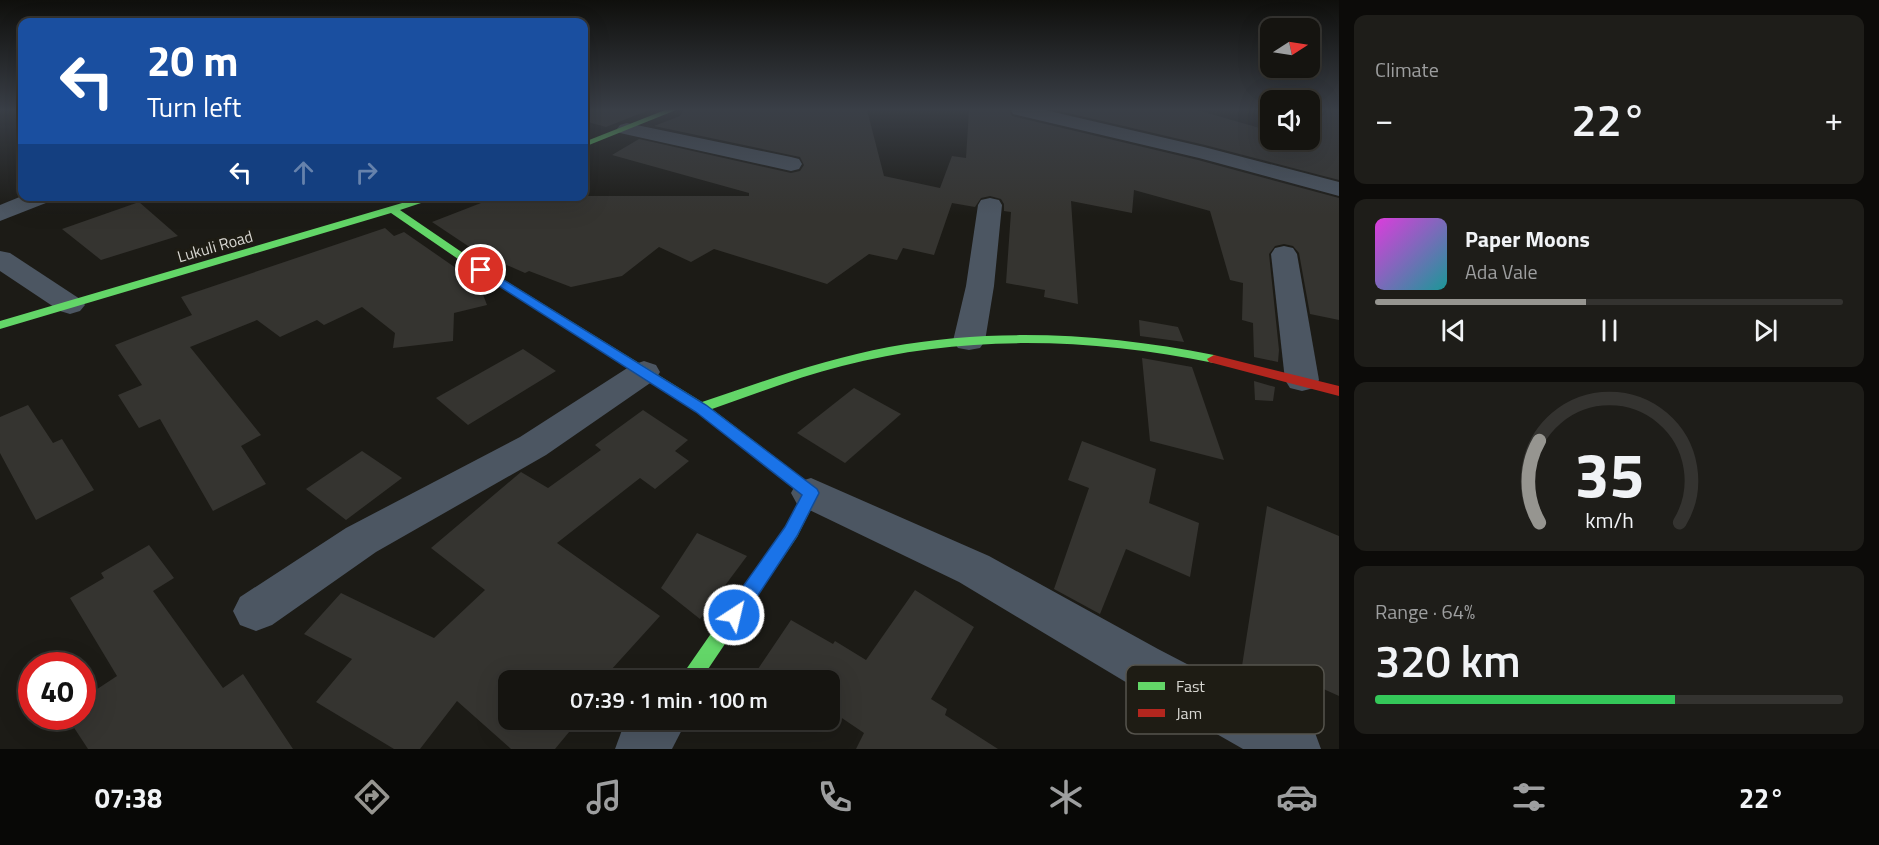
<!DOCTYPE html>
<html lang="en">
<head>
<meta charset="utf-8">
<style>
  :root { --surface:#151410; --page:#1e1d19; --text:#f1f3f6; --muted:#9d9e9f; --line:#343330; --accent:#969590 }
  body { margin:0; font-family:"Titillium Web",sans-serif; background:var(--page); color:var(--text); height:100vh; display:flex; flex-direction:column; font-size:22px; white-space:nowrap }
  * { box-sizing:border-box; margin:0 }
  p { font-size:20px; color:var(--muted) }
  .icon { flex:none; width:33px; height:33px; fill:none; stroke:currentColor; stroke-width:2; stroke-linecap:round; stroke-linejoin:round }
  .map { position:relative; flex:1; overflow:hidden }
  .details { display:flex; flex-direction:column; gap:15px; padding:15px; background:#0c0b09; width:540px }
  .details>* { flex:none }
  .guide { position:absolute; left:18px; top:18px; width:570px; height:183px; border-radius:12px; box-shadow:0 6px 24px #0002,0 0 0 2px var(--line); background:#1a4fa0; color:#fff; overflow:hidden }
  .needle { width:39px; rotate:78deg }
  .controls { position:absolute; left:1260px; top:18px; display:grid; gap:12px }
  .controls a { display:grid; place-items:center; width:60px; height:60px; border-radius:12px; background:var(--surface); box-shadow:0 6px 24px #0002,0 0 0 2px var(--line); font-size:30px }
  .speed { position:absolute; left:18px; top:652px; display:flex; gap:12px; font-size:30px; font-weight:700; text-align:center }
  .speed>* { display:grid; place-content:center; width:78px; height:78px; border-radius:50%; background:var(--surface); box-shadow:0 6px 24px #0002,0 0 0 2px var(--line); line-height:1 }
  .speed .limit { border:9px solid #d22; background:#fff; color:#111 }
  .pin { position:absolute; display:grid; place-items:center; width:51px; height:51px; color:#fff; margin:-26px; border:3px solid #fff; border-radius:50%; box-shadow:0 2px 6px #0007 }
  .me { position:absolute; width:66px; margin:-33px; rotate:35deg; stroke-linejoin:round; filter:drop-shadow(0 0 4px #0008) }
  .turn { display:flex; align-items:center; gap:21px; height:126px; padding:0 30px; font-size:27px }
  .turn .icon { width:78px; height:78px; stroke-width:2.5 }
  .turn b { display:block; font-size:42px; line-height:51px }
  .lanes { display:flex; align-items:center; height:57px; padding:0 30px; background:#0003; justify-content:center; gap:30px; direction:ltr }
  .lanes .off { opacity:.35 }
  .big { font-size:45px; font-weight:600; line-height:1.1 }
  .details .tile { flex:1; display:flex; flex-direction:column; justify-content:center; gap:9px; min-width:0; padding:0 21px; border-radius:12px; background:var(--page) }
  .details .dial { align-items:center; gap:0 }
  .dial svg { height:156px; overflow:visible; fill:none; stroke:var(--line); stroke-width:7; stroke-linecap:round; text-anchor:middle }
  .dial text { fill:var(--text); stroke:none }
  .song { display:flex; align-items:center; gap:18px }
  .cover { width:72px; height:72px; border-radius:9px; background:linear-gradient(135deg,hsl(300 70% 55%),hsl(180 70% 35%)) }
  .played { height:6px; border-radius:3px; background:linear-gradient(90deg,var(--accent) 45%,var(--line) 45%) }
  .keys { display:flex; justify-content:space-around; direction:ltr }
  .heat { display:flex; justify-content:space-between; align-items:center; font-size:33px; direction:ltr }
  .charge { height:9px; border-radius:4px; background:linear-gradient(90deg,#34c759 64%,var(--line) 0) }
  .trip { position:absolute; left:498px; top:670px; width:342px; height:60px; border-radius:12px; background:var(--surface); box-shadow:0 6px 24px #0002,0 0 0 2px var(--line); font-weight:600; line-height:60px; text-align:center }
  .menu { display:flex; height:96px; justify-content:space-around; align-items:center; background:#080806; color:var(--muted) }
  .menu .icon { width:42px; height:42px }
  .menu .active { color:var(--accent) }
  .menu b { font-size:27px; color:var(--text) }
  main { display:flex; flex:1; min-height:0 }
  .map>svg:first-child { display:block }
</style>
</head>
<body>
<main>
<div class="map">
<svg width="1339" height="749" viewBox="0 0 1339 749">
  <rect width="100%" height="100%" fill="#1c1b16"/>
  <!-- building -->
  <g fill="#353430">
    <polygon points="584,110 649,110 606,127 584,121"/>
    <polygon points="683,110 867,110 884,176 940,188 952,156 966,158 969,110 1009,110 1012,116 1198,160 1339,198 1339,320 1310,314 1299,253 1293,246 1284,244 1275,246 1269,254 1279,350 1278,362 1254,357 1253,323 1242,320 1243,283 1230,280 1210,211 1134,190 1132,213 1071,201 1078,304 1044,297 1045,290 1006,283 1011,212 1004,211 1004,204 1001,199 990,196 981,198 975,207 952,203 934,255 903,248 897,260 869,254 827,284 714,249 691,262 659,247 622,276 571,287 529,271 525,273 477,252 432,222 499,196 749,196 749,193 612,155 639,139 791,173 800,171 804,165 800,157 654,126 680,116"/>
    <polygon points="1055,110 1197,110 1270,131 1270,140 1310,140 1310,129 1328,110 1339,110 1339,180 1205,145"/>
    <polygon points="139,202 178,236 101,260 62,229"/>
    <polygon points="385,228 394,236 404,232 479,284 487,305 454,313 453,341 393,348 395,333 362,307 324,325 317,320 280,337 257,320 190,347 261,435 241,446 266,484 213,511 160,419 139,428 118,395 142,385 115,345 192,315 181,297"/>
    <polygon points="1139,320 1178,327 1184,342 1140,336"/>
    <polygon points="523,349 556,371 468,425 436,398"/>
    <polygon points="1142,358 1192,367 1224,460 1150,441"/>
    <polygon points="1254,381 1275,387 1273,401 1255,400"/>
    <polygon points="854,388 901,414 845,463 797,433"/>
    <polygon points="28,405 53,443 62,439 94,490 36,520 0,453 0,417"/>
    <polygon points="643,410 688,440 675,451 689,461 655,489 640,478 557,543 660,616 601,681 508,681 508,720 579,720 555,749 511,749 457,701 420,749 394,749 316,702 352,659 304,634 341,593 434,638 485,590 431,548 521,472 548,488 601,450 595,445"/>
    <polygon points="1082,441 1156,469 1149,503 1199,523 1190,577 1126,549 1100,614 1054,589 1089,488 1068,480"/>
    <polygon points="362,451 402,478 346,520 306,489"/>
    <polygon points="1267,506 1339,536 1339,696 1319,687 1318,703 1242,666"/>
    <polygon points="697,533 747,556 700,619 661,588"/>
    <polygon points="149,545 174,578 153,591 223,688 243,674 293,749 88,749 67,717 82,717 82,699 117,676 70,598 104,578 101,573"/>
    <polygon points="915,590 974,627 931,699 947,709 945,715 998,749 856,749 864,733 830,710 830,681 777,681 758,669 791,620 833,644 835,641 866,660"/>
  </g>
  <g fill="none" stroke-linecap="round" stroke-linejoin="round">
    <!-- street -->
    <g fill="#4c5662" fill-rule="evenodd">
      <polygon points="1011,110 1045,110 1204,147 1339,182 1339,196 1199,158 1013,114"/>
      <polygon points="627,123 791,157 799,159 802,164 799,169 791,171 620,133 617,129 620,125"/>
      <polygon points="22,196 54,196 51,201 0,221 0,205"/>
      <polygon points="990,198 999,200 1002,205 994,286 985,341 980,348 969,350 958,348 953,341 966,286 978,205 981,200"/>
      <polygon points="1284,246 1293,248 1297,254 1319,380 1314,388 1302,391 1290,388 1285,380 1271,254 1275,248"/>
      <polygon points="0,251 10,253 80,299 85,305 80,311 70,314 60,311 0,271"/>
      <polygon points="644,361 656,365 660,372 656,379 546,455 376,552 272,625 256,631 240,625 233,611 240,597 346,528 520,437 632,365"/>
      <polygon points="811,478 989,556 1158,649 1314,730 1321,749 1243,749 1124,681 959,582 797,504 791,493 797,482"/>
      <polygon points="630,720 687,720 672,749 615,749 622,730"/>
    </g>
    <!-- fast -->
    <g fill="#63d668" fill-rule="evenodd">
      <polygon points="665,110 676,110 584,147 584,142"/>
      <path d="M426,196H442L400,210L485,268L702,402C764,381 825,359 889,347C998,327 1107,334 1214,355L1221,359L1214,363C1090,338 965,334 842,366C798,377 755,394 712,409L817,489L819,493L797,537L700,681H678L785,527L802,495L696,411L477,272L391,213L0,329V321Z"/>
    </g>
    <!-- jam -->
    <polygon fill="#b3261e" fill-rule="evenodd" points="1214,355 1339,386 1339,396 1209,362 1207,359"/>
  </g>
  <!-- sky -->
  <linearGradient id="sky" x2="0" y2="1"><stop stop-color="#0f0f0c"/><stop offset="0.51" stop-color="#3a3f47"/><stop offset="1" stop-color="#3a3f47" stop-opacity="0"/></linearGradient>
  <rect width="1339" height="215" fill="url(#sky)"/>
  <!-- route -->
  <polygon fill="#1a73e8" stroke="#114b97" stroke-width="1.5" points="481,266 706,405 817,489 819,493 797,536 741,621 734,623 727,621 725,615 727,609 785,527 802,495 696,412 477,272 476,270"/>
  <g text-anchor="middle" stroke-width="6" stroke-linejoin="round" paint-order="stroke">
    <!-- street labels -->
    <g font-size="16" fill="#d7d6d1" stroke="#1e1c14">
      <text transform="translate(215 246) rotate(-16)" y="6">Lukuli Road</text>
    </g>
  </g>
  <!-- legend -->
  <rect x="1126" y="665" width="198" height="69" rx="9" fill="#1e1c14" stroke="#56544d" stroke-width="1.5"/>
  <rect x="1138" y="682" width="27" height="8" fill="#63d668"/>
  <rect x="1138" y="709" width="27" height="8" fill="#b3261e"/>
  <g font-size="16" fill="#d7d6d1">
    <text x="1176" y="692">Fast</text>
    <text x="1176" y="719">Jam</text>
  </g>
</svg>
<div class="controls">
<a><svg class="needle" viewBox="-14 -14 28 28"><path d="M0-13l5 13h-10z" fill="#e53935"/><path d="M0 13l5-13h-10z" fill="#9d9e9f"/></svg></a>
<a><svg class="icon" aria-label="sound" viewBox="0 0 24 24"><path d="M4 9h4l5-4v14l-5-4H4zM17 9q2 3 0 6"/></svg></a>
</div>
<div class="speed"><div class="limit">40</div></div>
<div class="pin" style="left:481px;top:270px;background:#d93025"><svg class="icon" aria-label="arrive" viewBox="0 0 24 24"><path d="M6 21V4h12l-3 4 3 4H6"/></svg></div>
<svg class="me" style="left:734px;top:615px" viewBox="-20 -20 40 40"><circle r="17" fill="#1a73e8" stroke="#fff" stroke-width="3"/><path d="M0-11L8 9 0 5-8 9z" fill="#fff"/></svg>
<div class="trip">07:39 · 1 min · 100 m</div>
<div class="guide">
<div class="turn"><svg class="icon" aria-label="left" viewBox="0 0 24 24"><path d="M17 20v-9H6M10 6l-5 5 5 5"/></svg><div><b>20 m</b>Turn left</div></div>
<div class="lanes"><svg class="icon" aria-label="left" viewBox="0 0 24 24"><path d="M17 20v-9H6M10 6l-5 5 5 5"/></svg><svg class="icon off" aria-label="ahead" viewBox="0 0 24 24"><path d="M12 20V5M6 11l6-6 6 6"/></svg><svg class="icon off" aria-label="right" viewBox="0 0 24 24"><path d="M7 20v-9h11M14 6l5 5-5 5"/></svg></div>
</div>
</div>
<section class="details">
<div class="tile"><p>Climate</p>
<div class="heat"><a>−</a><b class="big">22°</b><a>+</a></div>
</div>
<div class="tile">
<div class="song"><i class="cover"></i><div><b>Paper Moons</b><p>Ada Vale</p></div></div>
<div class="played"></div>
<div class="keys"><svg class="icon" aria-label="previous" viewBox="0 0 24 24"><path d="M18 5L8 12l10 7zM5 5v14"/></svg><svg class="icon" aria-label="pause" viewBox="0 0 24 24"><path d="M8 5v14M16 5v14"/></svg><svg class="icon" aria-label="next" viewBox="0 0 24 24"><path d="M6 5l10 7-10 7zM19 5v14"/></svg></div>
</div>
<div class="tile dial"><svg viewBox="0 0 100 80">
<path d="M14 69A42 42 0 1 1 86 69"/>
<path d="M14 69A42 42 0 0 1 14 27" stroke="#969590"/>
<text x="50" y="56" font-size="32" font-weight="700">35</text>
<text x="50" y="72" font-size="11">km/h</text>
</svg></div>
<div class="tile"><p>Range · 64%</p><b class="big">320 km</b><div class="charge"></div></div>
</section>
</main>
<nav class="menu">
<b>07:38</b>
<svg class="icon active" aria-label="directions" viewBox="0 0 24 24"><path d="M12 3l9 9-9 9-9-9zM9 14v-3h6M13 9l2 2-2 2"/></svg>
<svg class="icon" aria-label="music" viewBox="0 0 24 24"><path d="M9 18V5l10-2v13"/><circle cx="6" cy="18" r="3"/><circle cx="16" cy="16" r="3"/></svg>
<svg class="icon" aria-label="phone" viewBox="0 0 24 24"><path d="M5 4h4l2 5-3 2q2 4 5 5l2-3 5 2v4C11 20 4 13 5 4z"/></svg>
<svg class="icon" aria-label="climate" viewBox="0 0 24 24"><path d="M12 3v18M4 7l16 10M4 17L20 7"/></svg>
<svg class="icon" aria-label="car" viewBox="0 0 24 24"><path d="M5 17H2v-5l4-1 3-4h7l3 4 3 1v5h-3M9 17h6M6 11h13"/><circle cx="7" cy="17" r="2"/><circle cx="17" cy="17" r="2"/></svg>
<svg class="icon" aria-label="filters" viewBox="0 0 24 24"><path d="M4 7h16M4 17h16"/><circle cx="9" cy="7" r="2"/><circle cx="15" cy="17" r="2"/></svg>
<b>22°</b>
</nav>
</body>
</html>
